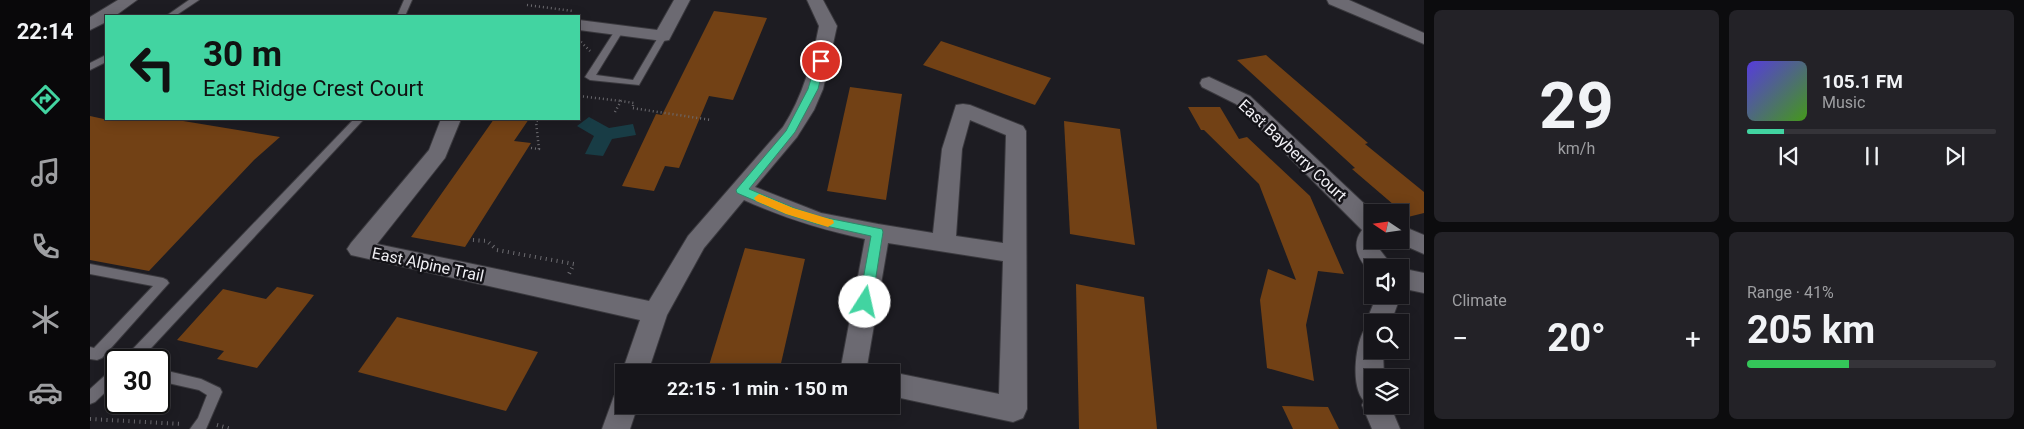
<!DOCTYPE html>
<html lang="en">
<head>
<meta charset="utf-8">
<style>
  :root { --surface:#16151a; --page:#232227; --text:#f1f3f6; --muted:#9e9fa2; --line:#353439; --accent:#42d4a1 }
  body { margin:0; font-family:Roboto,sans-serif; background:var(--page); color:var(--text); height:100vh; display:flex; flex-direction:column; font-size:19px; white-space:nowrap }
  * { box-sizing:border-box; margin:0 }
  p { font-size:16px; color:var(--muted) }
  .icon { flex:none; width:28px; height:28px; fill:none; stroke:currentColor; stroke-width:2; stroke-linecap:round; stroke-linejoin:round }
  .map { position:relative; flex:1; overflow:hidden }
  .panel { display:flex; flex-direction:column; gap:10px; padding:10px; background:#0c0c0e; width:600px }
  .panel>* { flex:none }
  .guide { position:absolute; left:15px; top:15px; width:475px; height:105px; border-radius:0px; box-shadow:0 2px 12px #0003,0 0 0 1px var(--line); background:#42d4a1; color:#111; overflow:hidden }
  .needle { width:32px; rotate:283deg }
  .buttons { position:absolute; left:1274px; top:204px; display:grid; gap:10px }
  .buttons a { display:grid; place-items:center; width:45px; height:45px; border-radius:0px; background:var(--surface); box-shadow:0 2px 12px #0003,0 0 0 1px var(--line); font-size:25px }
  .speed { position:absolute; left:15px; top:349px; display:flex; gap:10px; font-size:25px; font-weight:700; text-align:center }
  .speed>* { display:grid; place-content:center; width:65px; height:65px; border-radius:50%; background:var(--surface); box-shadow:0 2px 12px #0003,0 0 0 1px var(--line); line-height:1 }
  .speed .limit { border:2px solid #111; border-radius:8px; background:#fff; color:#111 }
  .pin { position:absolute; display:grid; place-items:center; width:42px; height:42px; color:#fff; margin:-21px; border:2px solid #fff; border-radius:50%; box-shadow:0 1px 5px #0007 }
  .me { position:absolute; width:55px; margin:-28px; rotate:10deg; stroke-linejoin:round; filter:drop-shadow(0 0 4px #0008) }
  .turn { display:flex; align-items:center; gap:18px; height:105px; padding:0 15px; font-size:22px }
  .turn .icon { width:65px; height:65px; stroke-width:2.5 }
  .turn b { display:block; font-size:35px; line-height:42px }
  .big { font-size:38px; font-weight:700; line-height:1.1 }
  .panel .tile { flex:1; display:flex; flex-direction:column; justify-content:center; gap:8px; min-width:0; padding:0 18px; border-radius:8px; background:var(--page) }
  .panel .dial { align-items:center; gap:0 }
  .dial b { font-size:65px; line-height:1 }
  .song { display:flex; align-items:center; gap:15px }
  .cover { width:60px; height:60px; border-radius:8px; background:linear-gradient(135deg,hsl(250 70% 55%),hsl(100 70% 35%)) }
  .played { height:5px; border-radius:2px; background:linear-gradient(90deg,var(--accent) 15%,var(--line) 15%) }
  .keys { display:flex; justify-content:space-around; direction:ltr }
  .heat { display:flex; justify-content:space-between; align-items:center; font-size:28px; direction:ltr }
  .charge { height:8px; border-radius:4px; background:linear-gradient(90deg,#34c759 41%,var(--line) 0) }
  .panel .tiles { flex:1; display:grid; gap:10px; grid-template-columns:repeat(2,1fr) }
  .trip { position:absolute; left:525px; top:364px; width:285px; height:50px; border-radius:0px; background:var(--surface); box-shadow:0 2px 12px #0003,0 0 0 1px var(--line); font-weight:700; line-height:50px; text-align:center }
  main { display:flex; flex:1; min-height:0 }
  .menu { display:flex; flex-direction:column; width:90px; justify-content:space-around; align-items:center; background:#09080a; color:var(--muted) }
  .menu .icon { width:35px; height:35px }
  .menu .selected { color:var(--accent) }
  .menu b { font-size:22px; color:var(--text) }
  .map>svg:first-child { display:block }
</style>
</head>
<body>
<main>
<nav class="menu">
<b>22:14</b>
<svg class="icon selected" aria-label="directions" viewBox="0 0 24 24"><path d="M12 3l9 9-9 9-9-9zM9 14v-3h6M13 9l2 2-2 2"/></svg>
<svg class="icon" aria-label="music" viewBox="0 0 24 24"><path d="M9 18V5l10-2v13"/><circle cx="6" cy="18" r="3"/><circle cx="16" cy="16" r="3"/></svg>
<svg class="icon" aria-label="phone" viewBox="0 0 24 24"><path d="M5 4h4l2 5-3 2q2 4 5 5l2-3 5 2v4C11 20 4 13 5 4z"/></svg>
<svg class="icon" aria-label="climate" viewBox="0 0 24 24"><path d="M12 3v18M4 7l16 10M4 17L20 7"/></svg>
<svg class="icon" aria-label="car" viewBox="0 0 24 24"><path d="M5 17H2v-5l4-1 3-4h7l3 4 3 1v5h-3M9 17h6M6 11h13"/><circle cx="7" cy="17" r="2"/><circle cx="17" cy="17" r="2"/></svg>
</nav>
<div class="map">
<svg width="1334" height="429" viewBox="0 0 1334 429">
  <rect width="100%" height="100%" fill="#1d1c22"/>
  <!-- water -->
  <polygon fill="#183c45" points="499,117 519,128 543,124 546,135 522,139 513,156 495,154 504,136 487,126"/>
  <!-- building -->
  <g fill="#724115">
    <polygon points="624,11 677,18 643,100 619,96 589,168 575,166 564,191 532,186 566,114 572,115"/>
    <polygon points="851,41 961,78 945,105 833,65"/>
    <polygon points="1176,55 1278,143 1275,144 1334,192 1334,213 1318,217 1262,169 1265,168 1147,60"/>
    <polygon points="760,87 812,94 796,200 737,191"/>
    <polygon points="1098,107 1130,107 1149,139 1157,137 1220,196 1254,274 1228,271 1216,325 1224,381 1177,368 1170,300 1178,269 1206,280 1169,184 1114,130 1111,130"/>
    <polygon points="0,116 23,121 26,119 81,119 190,137 164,160 59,271 0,260"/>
    <polygon points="404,119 439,119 424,141 441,143 375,247 321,237"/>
    <polygon points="974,121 1030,129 1045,245 980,234"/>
    <polygon points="655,248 715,259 689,372 617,372"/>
    <polygon points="986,284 1054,297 1067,429 989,429"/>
    <polygon points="187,287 224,295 167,368 127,359 134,351 87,340 133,289 176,299"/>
    <polygon points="307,317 448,352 416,411 268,372"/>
    <polygon points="1192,406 1238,407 1249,429 1203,429"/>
  </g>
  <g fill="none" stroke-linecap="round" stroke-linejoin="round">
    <defs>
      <g id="lane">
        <polygon points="99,0 109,0 85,16 76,16"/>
        <polygon points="314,0 322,0 315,16 307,16"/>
        <polygon points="529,28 533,31 506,75 543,80 570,34 576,34 577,36 549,85 500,80 495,77 526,29"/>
        <polygon points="16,55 16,62 0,70 0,63"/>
        <polygon points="264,119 274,119 50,360 34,360 36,356"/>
        <polygon points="0,264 73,278 77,280 79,283 12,358 7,360 0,359 0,347 4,348 63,286 0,274"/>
        <polygon points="26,368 26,382 5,402 0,404 0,389 21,370"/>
        <polygon points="69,369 111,379 130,388 132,392 116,429 100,429 108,418 117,395 109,390 69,381"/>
      </g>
      <g id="street">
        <polygon points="28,0 47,0 25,16 16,16 16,22 0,30 0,17"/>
        <polygon points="584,0 600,0 579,40 573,41 489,30 489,20 567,30"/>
        <path d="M717,0H733L747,26L733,89L724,110L707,137L665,187L731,213L788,224L843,233L852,149L866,105L873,104L880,105L933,126L936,131L937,409L933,418L923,422L801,396V372H799H801L909,394L913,261L798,243L776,372H750L775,239C733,230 694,218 654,200L614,248L577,315L558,372H534V377L532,372L550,320L261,255L257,249L261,243L339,150L351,119H371L355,158L287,244L559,301L598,236L693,127C713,96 722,62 729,26ZM880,120L916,135L913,243L866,236L872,149Z"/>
        <polygon points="1237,0 1259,0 1334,33 1334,44 1239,4"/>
        <path d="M1119,77L1160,96L1283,212L1282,240H1290V250L1304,268H1282V274C1269,261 1260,246 1272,230L1146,104L1112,87L1110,83L1112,79Z"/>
        <polygon points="1310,225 1334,235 1334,254 1302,240 1310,240"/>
        <polygon points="1310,268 1334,273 1334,293 1310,288"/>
        <path d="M1310,292L1311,295L1301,322H1282V350H1293L1294,378H1282V405H1300L1310,429H1282L1272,405L1274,401C1261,387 1265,348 1273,332L1280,330L1276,322L1287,295H1310Z"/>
        <polygon points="534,392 534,405 548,405 540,429 512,429 524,396"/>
      </g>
    </defs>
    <!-- lane casing -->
    <use href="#lane" stroke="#3a393e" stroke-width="2"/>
    <!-- street casing -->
    <use href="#street" stroke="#3a393e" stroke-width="2"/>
    <!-- path-far1 -->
    <g stroke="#6c6b70" stroke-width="2.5" stroke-dasharray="1 3" stroke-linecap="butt">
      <polyline points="437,5 483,11"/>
      <polyline points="491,42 500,51"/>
      <polyline points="489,96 531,101"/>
      <polyline points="525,112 531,101 544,103 542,108 621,120"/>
      <polyline points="441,148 449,149 446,122 449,119"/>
    </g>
    <!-- path -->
    <g stroke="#6c6b70" stroke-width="4" stroke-dasharray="1 4.5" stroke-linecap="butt">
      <polyline points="383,240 397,241 407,250 484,264 479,274"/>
      <polyline points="0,419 92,424"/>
      <polyline points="127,425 141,429"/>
    </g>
    <!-- lane -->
    <use href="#lane" fill="#6c6a72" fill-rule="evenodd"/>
    <!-- street -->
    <use href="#street" fill="#6c6a72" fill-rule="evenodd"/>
  </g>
  <!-- route -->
  <polygon fill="#42d4a1" stroke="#2b8a69" points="727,59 731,59 735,61 728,89 705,132 659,189 704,208 732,217 792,229 793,232 782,302 780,306 775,308 771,306 769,302 781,236 727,224 696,214 647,193 646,190 696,131 718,89"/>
  <!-- slow -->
  <polygon fill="#f59e0b" points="669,194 703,208 743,220 744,223 738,227 696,214 666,201 664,198"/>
  <g text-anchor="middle" stroke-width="5" stroke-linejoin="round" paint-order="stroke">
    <!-- street labels -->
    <g font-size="16" fill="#f1f0f5" stroke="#141318">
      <text transform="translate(1203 150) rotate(43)" y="6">East Bayberry Court</text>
      <text transform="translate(338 264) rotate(12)" y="6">East Alpine Trail</text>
    </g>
  </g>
</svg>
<div class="buttons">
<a><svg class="needle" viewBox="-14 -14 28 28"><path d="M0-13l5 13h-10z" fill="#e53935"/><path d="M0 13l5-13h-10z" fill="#9e9fa2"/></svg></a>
<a><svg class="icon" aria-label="sound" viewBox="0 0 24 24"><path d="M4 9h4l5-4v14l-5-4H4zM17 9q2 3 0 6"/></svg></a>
<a><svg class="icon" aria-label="search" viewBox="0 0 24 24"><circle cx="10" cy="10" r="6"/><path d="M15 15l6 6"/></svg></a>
<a><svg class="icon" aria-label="layers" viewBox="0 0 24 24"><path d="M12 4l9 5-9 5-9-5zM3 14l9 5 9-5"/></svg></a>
</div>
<div class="speed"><div class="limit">30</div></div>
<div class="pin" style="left:731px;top:61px;background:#d93025"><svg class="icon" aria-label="arrive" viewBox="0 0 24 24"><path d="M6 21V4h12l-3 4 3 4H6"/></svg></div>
<svg class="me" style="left:775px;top:302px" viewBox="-20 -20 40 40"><circle r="19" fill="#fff"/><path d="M0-13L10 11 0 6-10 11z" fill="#42d4a1"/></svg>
<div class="trip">22:15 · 1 min · 150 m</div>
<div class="guide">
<div class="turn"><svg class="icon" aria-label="left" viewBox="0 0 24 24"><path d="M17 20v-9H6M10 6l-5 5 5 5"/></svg><div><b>30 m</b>East Ridge Crest Court</div></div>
</div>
</div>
<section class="panel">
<div class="tiles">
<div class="tile dial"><b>29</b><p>km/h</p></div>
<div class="tile">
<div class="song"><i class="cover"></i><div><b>105.1 FM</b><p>Music</p></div></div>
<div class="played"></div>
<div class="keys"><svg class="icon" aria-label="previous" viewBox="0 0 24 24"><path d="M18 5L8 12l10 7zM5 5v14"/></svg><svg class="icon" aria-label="pause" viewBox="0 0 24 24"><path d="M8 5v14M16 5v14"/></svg><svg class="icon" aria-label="next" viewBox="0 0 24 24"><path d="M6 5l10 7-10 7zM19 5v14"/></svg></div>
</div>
<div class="tile"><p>Climate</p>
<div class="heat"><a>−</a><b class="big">20°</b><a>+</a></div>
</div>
<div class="tile"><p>Range · 41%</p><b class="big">205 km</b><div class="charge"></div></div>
</div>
</section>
</main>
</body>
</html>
